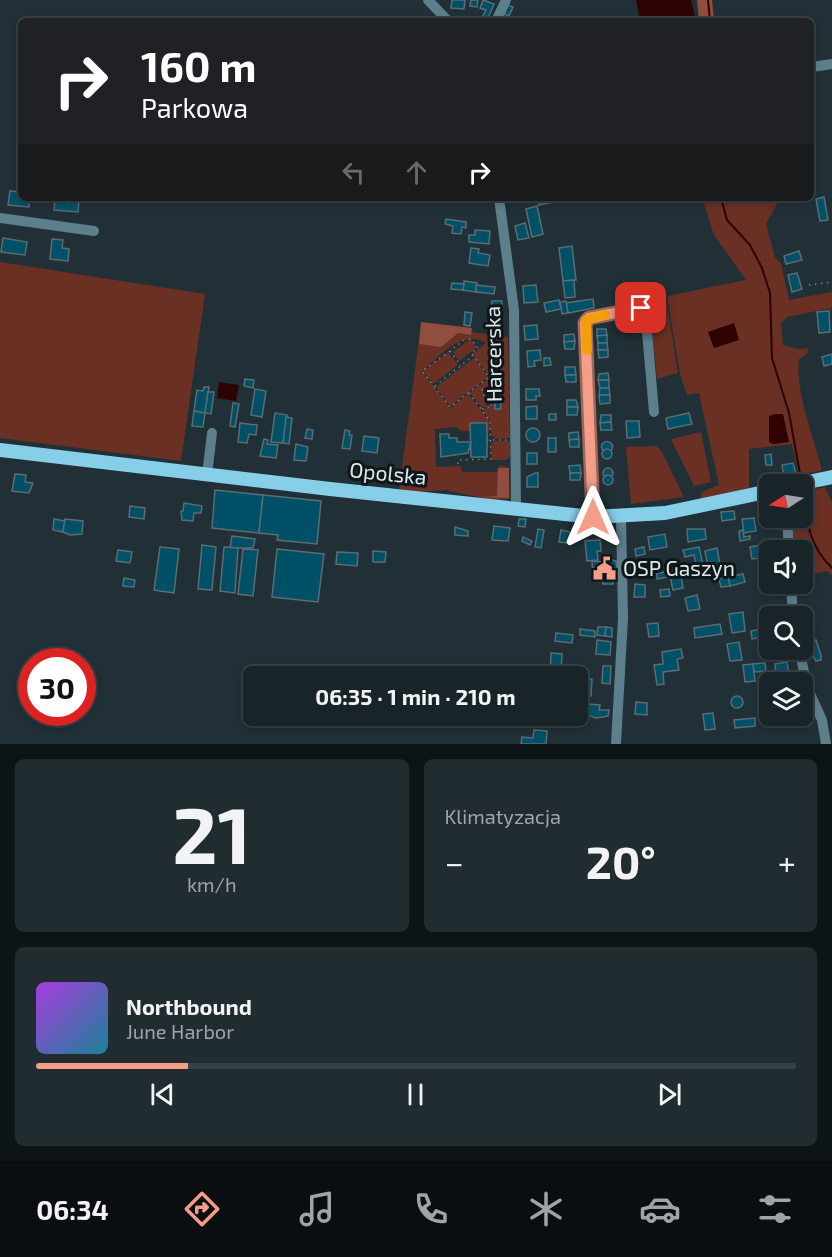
<!DOCTYPE html>
<html lang="pl">
<head>
<meta charset="utf-8">
<style>
  :root { --surface:#182428; --page:#212c30; --text:#f1f3f6; --muted:#9fa4a8; --line:#364145; --accent:#f49e89 }
  body { margin:0; font-family:"Exo 2",sans-serif; background:var(--page); color:var(--text); height:100vh; display:flex; flex-direction:column; font-size:22px; white-space:nowrap }
  * { box-sizing:border-box; margin:0 }
  p { font-size:20px; color:var(--muted) }
  .icon { flex:none; width:33px; height:33px; fill:none; stroke:currentColor; stroke-width:2; stroke-linecap:round; stroke-linejoin:round }
  .map { position:relative; height:744px; overflow:hidden }
  .side { display:flex; flex-direction:column; gap:15px; padding:15px; background:#0d1416; flex:1 }
  .side>* { flex:none }
  .hud { position:absolute; left:18px; top:18px; width:796px; height:183px; border-radius:9px; box-shadow:0 3px 9px #0003,0 0 0 2px var(--line); background:#202124; color:#fff; overflow:hidden }
  .needle { width:39px; rotate:258deg }
  .buttons { position:absolute; left:759px; top:474px; display:grid; gap:12px }
  .buttons a { display:grid; place-items:center; width:54px; height:54px; border-radius:9px; background:var(--surface); box-shadow:0 3px 9px #0003,0 0 0 2px var(--line); font-size:30px }
  .speed { position:absolute; left:18px; top:648px; display:flex; gap:12px; font-size:30px; font-weight:700; text-align:center }
  .speed>* { display:grid; place-content:center; width:78px; height:78px; border-radius:50%; background:var(--surface); box-shadow:0 3px 9px #0003,0 0 0 2px var(--line); line-height:1 }
  .speed .limit { border:9px solid #d22; background:#fff; color:#111 }
  .pin { position:absolute; display:grid; place-items:center; width:51px; height:51px; color:#fff; margin:-26px; border-radius:12px; box-shadow:0 3px 9px #0006 }
  .me { position:absolute; width:66px; margin:-33px; rotate:0deg; stroke-linejoin:round; filter:drop-shadow(0 0 4px #0008) }
  .turn { display:flex; align-items:center; gap:21px; height:126px; padding:0 24px; font-size:27px }
  .turn .icon { width:78px; height:78px; stroke-width:2.5 }
  .turn b { display:block; font-size:42px; line-height:51px }
  .lanes { display:flex; align-items:center; height:57px; padding:0 24px; background:#0003; justify-content:center; gap:30px; direction:ltr }
  .lanes .off { opacity:.35 }
  .big { font-size:45px; font-weight:700; line-height:1.1 }
  .side .card { flex:1; display:flex; flex-direction:column; justify-content:center; gap:9px; min-width:0; padding:0 21px; border-radius:9px; background:var(--page) }
  .side .dial { align-items:center; gap:0 }
  .dial b { font-size:78px; line-height:1 }
  .song { display:flex; align-items:center; gap:18px }
  .cover { width:72px; height:72px; border-radius:9px; background:linear-gradient(135deg,hsl(280 70% 55%),hsl(190 70% 35%)) }
  .played { height:6px; border-radius:3px; background:linear-gradient(90deg,var(--accent) 20%,var(--line) 20%) }
  .keys { display:flex; justify-content:space-around; direction:ltr }
  .heat { display:flex; justify-content:space-between; align-items:center; font-size:33px; direction:ltr }
  .side .tiles { flex:1; display:grid; gap:15px; grid-template-columns:1fr 1fr }
  .card:last-child { grid-column:span 2 }
  .trip { position:absolute; left:243px; top:666px; width:345px; height:60px; border-radius:9px; background:var(--surface); box-shadow:0 3px 9px #0003,0 0 0 2px var(--line); font-weight:700; line-height:60px; text-align:center }
  .tabs { display:flex; height:96px; justify-content:space-around; align-items:center; background:#0a0e10; color:var(--muted) }
  .tabs .icon { width:42px; height:42px }
  .tabs .active { color:var(--accent) }
  .tabs b { font-size:27px; color:var(--text) }
  .map>svg:first-child { display:block }
</style>
</head>
<body>
<div class="map">
<svg width="832" height="744" viewBox="0 0 832 744">
  <rect width="100%" height="100%" fill="#203036"/>
  <!-- green -->
  <g fill="#693023">
    <path d="M702,198L779,200L766,224L775,258L781,263L789,300L832,292V308L787,317L781,324L783,345L798,349L808,348L807,354L799,359C795,392 814,438 822,470L799,476L792,444L749,449V488L700,499L702,492L719,485L699,393L687,395L680,374L667,296L746,280L714,235Z"/>
    <polygon points="0,262 205,294 181,461 0,438"/>
    <polygon points="666,298 678,373 657,379 649,302"/>
    <path d="M421,325L508,337L510,438L496,439L491,435L490,420L482,409L495,405V409H501L500,401H495L492,405L494,383L493,388L485,393L482,388L487,406L482,408L470,393L490,377L472,354L486,343C463,328 439,357 422,371L450,408L468,394L489,420V436L487,422L470,423V431H461L456,427L435,429L436,467L461,466L462,472H497L499,465L508,467L510,499L491,500L446,490L418,492L399,489Z"/>
    <polygon points="470,339 477,347 459,361 453,352"/>
    <polygon points="448,352 458,365 433,384 423,371"/>
    <polygon points="474,358 488,377 450,406 436,387"/>
    <polygon points="701,432 711,482 694,486 671,439"/>
    <polygon points="495,441 510,441 510,456 507,460 492,460 491,444"/>
    <polygon points="656,446 661,450 684,497 631,504 626,447"/>
    <polygon points="825,487 832,502 832,576 827,571 803,576 802,550 793,550 791,518 802,518 803,492"/>
  </g>
  <!-- forest -->
  <g fill="#914e3e">
    <polygon points="697,0 712,0 714,21 699,21"/>
    <polygon points="421,322 472,328 471,335 458,333 441,347 419,344"/>
    <polygon points="498,468 509,468 509,498 481,497 497,496"/>
  </g>
  <!-- water -->
  <g fill="#2e0200">
    <polygon points="636,0 691,0 696,21 640,21"/>
    <polygon points="734,323 739,340 714,348 708,332"/>
    <polygon points="219,382 239,385 236,401 217,398"/>
    <polygon points="776,414 783,414 789,442 773,444 769,442 769,416"/>
  </g>
  <g fill="none" stroke-linecap="round" stroke-linejoin="round">
    <!-- stream -->
    <g stroke="#2e0200" stroke-width="2">
      <polyline points="708,0 710,21"/>
      <polyline points="721,198 727,220 750,245 762,268 770,293 772,358 789,413 801,479"/>
      <path d="M802,489C807,520 808,545 832,568"/>
    </g>
  </g>
  <!-- building -->
  <g fill="#005167" stroke="#5b6c73" stroke-width="1.5">
    <polygon points="452,0 465,0 464,9 451,8"/>
    <polygon points="471,0 478,0 477,7 470,6"/>
    <polygon points="483,0 494,4 487,21 481,20 486,10 480,8"/>
    <polygon points="507,5 513,7 509,16 504,14"/>
    <polygon points="10,191 21,192 21,198 30,198 29,207 8,205"/>
    <polygon points="824,197 828,220 820,221 816,199"/>
    <polygon points="55,198 79,200 78,212 54,210"/>
    <polygon points="538,198 558,198 558,201 539,205"/>
    <polygon points="537,206 543,234 532,237 526,209"/>
    <polygon points="446,219 466,222 466,228 462,227 461,234 452,233 453,226 445,224"/>
    <polygon points="525,223 529,238 518,240 515,226"/>
    <polygon points="475,230 490,231 489,244 469,242 469,235 475,235"/>
    <polygon points="3,238 27,242 25,255 1,252"/>
    <polygon points="52,239 63,240 62,248 69,249 68,261 50,259"/>
    <polygon points="572,246 576,280 563,281 559,248"/>
    <polygon points="471,248 479,249 478,253 490,255 488,266 469,263"/>
    <polygon points="799,251 802,260 786,264 784,256"/>
    <polygon points="797,273 802,289 792,292 788,275"/>
    <polygon points="574,280 575,297 565,298 563,281"/>
    <polygon points="464,281 477,283 476,292 463,290"/>
    <polygon points="452,283 464,284 463,290 451,289"/>
    <polygon points="476,285 495,287 494,294 476,292"/>
    <polygon points="536,285 538,302 524,303 523,286"/>
    <polygon points="593,299 594,308 568,313 566,303"/>
    <polygon points="559,300 561,309 546,312 544,303"/>
    <polygon points="492,301 502,301 502,315 491,315"/>
    <polygon points="566,301 568,313 562,314 560,302"/>
    <polygon points="829,311 830,332 819,333 817,312"/>
    <polygon points="465,312 472,313 470,326 464,325"/>
    <polygon points="537,325 538,339 525,340 524,326"/>
    <polygon points="597,329 606,329 607,335 597,336"/>
    <polygon points="574,334 575,341 564,342 564,335"/>
    <polygon points="607,335 607,343 598,343 597,336"/>
    <polygon points="575,341 574,349 565,349 564,342"/>
    <polygon points="598,343 607,343 608,350 598,350"/>
    <polygon points="540,350 541,360 534,361 535,366 528,367 527,351"/>
    <polygon points="598,350 608,350 608,357 599,358"/>
    <polygon points="832,354 832,364 824,366 822,357"/>
    <polygon points="544,358 550,358 551,365 544,366"/>
    <polygon points="565,367 575,367 576,375 565,375"/>
    <polygon points="608,373 609,380 598,380 599,374"/>
    <polygon points="565,375 576,375 576,382 566,382"/>
    <polygon points="245,379 254,380 253,388 244,386"/>
    <polygon points="598,380 609,380 609,388 600,388"/>
    <polygon points="204,387 209,387 205,413 194,411 197,390 203,391"/>
    <polygon points="600,388 609,388 610,395 599,395"/>
    <polygon points="255,389 266,391 262,417 251,415"/>
    <polygon points="526,389 539,389 540,396 536,396 536,400 526,400"/>
    <polygon points="208,392 214,392 211,414 205,413"/>
    <polygon points="599,395 610,395 610,403 600,404"/>
    <polygon points="567,400 576,400 578,407 567,407"/>
    <polygon points="495,401 500,401 501,409 495,409"/>
    <polygon points="233,403 239,404 235,427 230,426"/>
    <polygon points="537,406 537,419 526,419 526,407"/>
    <polygon points="567,407 578,407 577,415 567,415"/>
    <polygon points="194,411 205,413 203,427 192,426"/>
    <polygon points="275,413 287,415 283,443 271,442"/>
    <polygon points="689,413 692,424 668,429 666,418"/>
    <rect x="549" y="414" width="7" height="6"/>
    <polygon points="601,415 611,415 611,422 600,423"/>
    <polygon points="286,417 292,418 289,444 283,443"/>
    <polygon points="626,421 639,421 640,437 627,438"/>
    <polygon points="611,422 612,430 601,430 600,423"/>
    <polygon points="240,423 257,425 256,435 249,434 247,443 238,442"/>
    <polygon points="470,423 487,423 487,457 471,457"/>
    <circle cx="533" cy="435" r="7"/>
    <polygon points="307,429 313,430 312,439 305,438"/>
    <polygon points="345,430 350,431 349,435 352,435 350,449 342,448"/>
    <polygon points="578,432 579,439 569,440 569,433"/>
    <polygon points="440,434 449,434 449,438 457,438 457,442 471,442 468,453 441,457"/>
    <polygon points="364,436 379,438 377,453 362,451"/>
    <rect x="548" y="438" width="8" height="14"/>
    <polygon points="264,439 268,440 267,444 278,445 276,458 260,456"/>
    <polygon points="579,439 579,447 570,447 569,440"/>
    <circle cx="607" cy="447" r="5.5"/>
    <polygon points="296,444 308,447 306,461 294,460"/>
    <circle cx="607" cy="454" r="5"/>
    <rect x="527" y="453" width="10" height="11"/>
    <polygon points="771,454 772,465 766,465 765,455"/>
    <polygon points="793,463 796,474 784,477 782,465"/>
    <polygon points="580,465 581,473 570,473 569,466"/>
    <circle cx="608" cy="473" r="5"/>
    <polygon points="535,473 538,473 538,487 527,487 527,477"/>
    <polygon points="570,473 581,473 580,480 570,480"/>
    <polygon points="15,474 26,475 25,482 33,483 29,493 12,491"/>
    <circle cx="608" cy="480" r="5"/>
    <polygon points="215,490 263,495 259,533 212,528"/>
    <polygon points="263,495 321,501 317,544 277,540 278,535 259,533"/>
    <polygon points="184,503 202,506 201,513 194,513 193,521 182,520 181,511 183,511"/>
    <polygon points="130,506 145,508 144,519 129,517"/>
    <polygon points="734,511 735,519 722,521 721,512"/>
    <polygon points="754,518 756,531 744,533 742,519"/>
    <polygon points="54,519 65,521 63,532 53,530"/>
    <polygon points="65,519 83,521 82,534 70,535 63,532"/>
    <polygon points="519,519 526,519 525,527 518,526"/>
    <polygon points="494,526 510,528 508,541 492,540"/>
    <polygon points="455,527 468,531 468,536 455,535"/>
    <polygon points="538,529 544,530 541,548 535,547"/>
    <polygon points="687,529 705,529 706,539 688,542"/>
    <polygon points="561,530 570,532 568,543 559,542"/>
    <polygon points="743,530 744,537 750,536 750,539 740,541 739,531"/>
    <polygon points="665,534 667,547 650,550 648,537"/>
    <polygon points="232,536 255,539 253,548 230,548"/>
    <polygon points="523,537 532,541 530,545 522,541"/>
    <polygon points="600,540 601,551 597,551 598,560 587,561 585,541"/>
    <polygon points="202,545 216,547 212,590 198,589"/>
    <polygon points="763,545 765,557 752,559 750,547"/>
    <polygon points="160,547 179,549 174,593 154,590"/>
    <polygon points="224,547 238,548 235,593 220,591"/>
    <polygon points="644,547 645,554 636,556 635,549"/>
    <polygon points="699,547 703,565 696,566 694,555 685,557 683,550"/>
    <polygon points="717,548 721,570 709,572 705,551"/>
    <polygon points="243,549 258,550 253,596 238,594"/>
    <polygon points="277,549 324,554 318,602 272,597"/>
    <polygon points="118,550 132,552 130,563 116,561"/>
    <polygon points="373,551 386,552 385,562 373,562"/>
    <polygon points="337,552 358,553 357,566 336,564"/>
    <polygon points="604,559 616,561 618,575 613,576 613,584 603,584 602,576 593,577 592,561 604,562"/>
    <polygon points="687,568 688,576 681,577 680,569"/>
    <polygon points="680,569 683,588 673,590 669,571"/>
    <polygon points="667,572 668,577 657,579 657,573"/>
    <polygon points="743,574 745,582 730,586 728,577"/>
    <polygon points="728,577 730,586 721,587 719,579"/>
    <polygon points="124,578 135,580 134,587 123,586"/>
    <polygon points="635,584 645,585 645,597 634,597"/>
    <polygon points="669,589 670,596 661,597 660,590"/>
    <polygon points="697,595 700,609 688,611 685,598"/>
    <polygon points="743,612 745,631 732,633 729,614"/>
    <polygon points="658,623 659,636 649,637 647,624"/>
    <polygon points="720,624 722,634 695,638 694,628"/>
    <polygon points="598,627 606,627 605,636 597,635"/>
    <polygon points="606,627 612,628 612,637 605,636"/>
    <polygon points="770,628 770,636 752,639 751,631"/>
    <polygon points="580,629 595,631 595,637 580,635"/>
    <polygon points="556,633 573,635 572,643 555,641"/>
    <polygon points="597,640 611,642 610,655 596,654"/>
    <polygon points="816,640 821,655 821,660 816,661 805,643"/>
    <polygon points="739,642 742,660 730,661 727,644"/>
    <polygon points="681,649 683,658 677,659 679,670 663,672 664,684 657,685 654,665 663,664 662,652"/>
    <polygon points="774,650 785,650 786,660 776,661"/>
    <polygon points="551,653 562,654 561,676 550,676"/>
    <polygon points="787,662 789,674 776,675 775,664"/>
    <polygon points="765,663 766,671 754,672 753,664"/>
    <polygon points="753,664 755,681 745,682 743,665"/>
    <polygon points="603,666 611,666 610,684 602,683"/>
    <polygon points="578,678 592,679 591,696 578,696"/>
    <polygon points="770,684 770,696 764,696 763,685"/>
    <circle cx="737" cy="702" r="6"/>
    <polygon points="636,702 647,703 647,715 635,714"/>
    <polygon points="588,704 600,705 599,710 609,710 608,716 596,718 587,715"/>
    <polygon points="713,713 715,729 705,730 703,714"/>
    <polygon points="776,716 801,716 801,719 794,719 795,723 776,724"/>
    <polygon points="755,718 755,726 735,728 734,720"/>
    <polygon points="534,730 547,731 546,744 521,744 522,737 533,738"/>
  </g>
  <g fill="none" stroke-linecap="round" stroke-linejoin="round">
    <!-- path -->
    <g stroke="#758287" stroke-width="1.5" stroke-dasharray="1.5 4.5" stroke-linecap="butt">
      <polyline points="809,285 832,282"/>
      <polyline points="450,351 422,371 450,407 489,377 471,353 478,348 471,339 464,340 450,351 461,366"/>
      <polyline points="435,386 473,356"/>
      <polyline points="482,389 487,407"/>
      <polyline points="469,393 490,421 491,463"/>
      <polyline points="485,394 494,389"/>
      <polyline points="491,406 494,383"/>
      <polyline points="482,409 494,405"/>
      <polyline points="487,440 507,440"/>
      <polyline points="458,464 458,460 490,459"/>
    </g>
    <!-- minor -->
    <g stroke="#5d7e8b" stroke-width="10">
      <polyline points="428,0 448,21"/>
      <polyline points="496,21 506,0"/>
      <polyline points="812,67 832,64"/>
      <polyline points="499,198 514,310 516,509"/>
      <polyline points="0,218 94,231"/>
      <polyline points="207,475 212,433"/>
      <polyline points="593,517 585,323 589,318 645,309 654,412"/>
      <polyline points="787,518 789,550"/>
      <polyline points="791,584 793,616"/>
      <polyline points="799,650 808,689 822,720 826,744"/>
      <polyline points="616,744 623,618 621,517"/>
    </g>
    <!-- major -->
    <g stroke="#87cfe9" stroke-width="14">
      <polyline points="0,450 330,489 593,517 665,513 770,491"/>
      <polyline points="798,484 832,477"/>
    </g>
  </g>
  <g fill="none" stroke-linecap="round" stroke-linejoin="round">
    <defs>
      <polyline id="route" points="593,517 585,323 589,318 641,308"/>
    </defs>
    <!-- route casing -->
    <use href="#route" stroke="#9f6759" stroke-width="15"/>
    <!-- route -->
    <use href="#route" stroke="#f49e89" stroke-width="10"/>
    <!-- slow -->
    <polyline stroke="#f59e0b" stroke-width="10" points="587,350 586,320 605,315"/>
  </g>
  <!-- icons -->
  <defs>
    <symbol id="civic-bare" viewBox="-9 -9 18 18"><path d="M-.6-6.5H3V-4.5H.6V-3L4-1V1h2V6H-6V1h2V-1L-.6-3ZM-1.2 2.5V6h2.4V2.5Z" fill="#f49e89" stroke="#101719" stroke-width="2.5" paint-order="stroke"/></symbol>
  </defs>
  <g fill-rule="evenodd">
    <use href="#civic-bare" x="588" y="552" width="33" height="33"/>
  </g>
  <g text-anchor="middle" stroke-width="6" stroke-linejoin="round" paint-order="stroke">
    <!-- street labels -->
    <g font-size="21" fill="#dee8ec" stroke="#101719">
      <text transform="translate(494 354) rotate(-91)" y="7">Harcerska</text>
      <text transform="translate(388 474) rotate(6)" y="7">Opolska</text>
    </g>
    <!-- poi labels -->
    <g font-size="21" fill="#dee8ec" stroke="#101719" text-anchor="start">
      <text x="623" y="576">OSP Gaszyn</text>
    </g>
  </g>
</svg>
<div class="buttons">
<a><svg class="needle" viewBox="-14 -14 28 28"><path d="M0-13l5 13h-10z" fill="#e53935"/><path d="M0 13l5-13h-10z" fill="#9fa4a8"/></svg></a>
<a><svg class="icon" aria-label="sound" viewBox="0 0 24 24"><path d="M4 9h4l5-4v14l-5-4H4zM17 9q2 3 0 6"/></svg></a>
<a><svg class="icon" aria-label="search" viewBox="0 0 24 24"><circle cx="10" cy="10" r="6"/><path d="M15 15l6 6"/></svg></a>
<a><svg class="icon" aria-label="layers" viewBox="0 0 24 24"><path d="M12 4l9 5-9 5-9-5zM3 14l9 5 9-5"/></svg></a>
</div>
<div class="speed"><div class="limit">30</div></div>
<div class="pin" style="left:641px;top:308px;background:#d93025"><svg class="icon" aria-label="arrive" viewBox="0 0 24 24"><path d="M6 21V4h12l-3 4 3 4H6"/></svg></div>
<svg class="me" style="left:593px;top:517px" viewBox="-20 -20 40 40"><path d="M0-17L14 15 0 8-14 15z" fill="#f49e89" stroke="#fff" stroke-width="4"/></svg>
<div class="trip">06:35 · 1 min · 210 m</div>
<div class="hud">
<div class="turn"><svg class="icon" aria-label="right" viewBox="0 0 24 24"><path d="M7 20v-9h11M14 6l5 5-5 5"/></svg><div><b>160 m</b>Parkowa</div></div>
<div class="lanes"><svg class="icon off" aria-label="left" viewBox="0 0 24 24"><path d="M17 20v-9H6M10 6l-5 5 5 5"/></svg><svg class="icon off" aria-label="ahead" viewBox="0 0 24 24"><path d="M12 20V5M6 11l6-6 6 6"/></svg><svg class="icon" aria-label="right" viewBox="0 0 24 24"><path d="M7 20v-9h11M14 6l5 5-5 5"/></svg></div>
</div>
</div>
<section class="side">
<div class="tiles">
<div class="card dial"><b>21</b><p>km/h</p></div>
<div class="card"><p>Klimatyzacja</p>
<div class="heat"><a>−</a><b class="big">20°</b><a>+</a></div>
</div>
<div class="card">
<div class="song"><i class="cover"></i><div><b>Northbound</b><p>June Harbor</p></div></div>
<div class="played"></div>
<div class="keys"><svg class="icon" aria-label="previous" viewBox="0 0 24 24"><path d="M18 5L8 12l10 7zM5 5v14"/></svg><svg class="icon" aria-label="pause" viewBox="0 0 24 24"><path d="M8 5v14M16 5v14"/></svg><svg class="icon" aria-label="next" viewBox="0 0 24 24"><path d="M6 5l10 7-10 7zM19 5v14"/></svg></div>
</div>
</div>
</section>
<nav class="tabs">
<b>06:34</b>
<svg class="icon active" aria-label="directions" viewBox="0 0 24 24"><path d="M12 3l9 9-9 9-9-9zM9 14v-3h6M13 9l2 2-2 2"/></svg>
<svg class="icon" aria-label="music" viewBox="0 0 24 24"><path d="M9 18V5l10-2v13"/><circle cx="6" cy="18" r="3"/><circle cx="16" cy="16" r="3"/></svg>
<svg class="icon" aria-label="phone" viewBox="0 0 24 24"><path d="M5 4h4l2 5-3 2q2 4 5 5l2-3 5 2v4C11 20 4 13 5 4z"/></svg>
<svg class="icon" aria-label="climate" viewBox="0 0 24 24"><path d="M12 3v18M4 7l16 10M4 17L20 7"/></svg>
<svg class="icon" aria-label="car" viewBox="0 0 24 24"><path d="M5 17H2v-5l4-1 3-4h7l3 4 3 1v5h-3M9 17h6M6 11h13"/><circle cx="7" cy="17" r="2"/><circle cx="17" cy="17" r="2"/></svg>
<svg class="icon" aria-label="filters" viewBox="0 0 24 24"><path d="M4 7h16M4 17h16"/><circle cx="9" cy="7" r="2"/><circle cx="15" cy="17" r="2"/></svg>
</nav>
</body>
</html>
